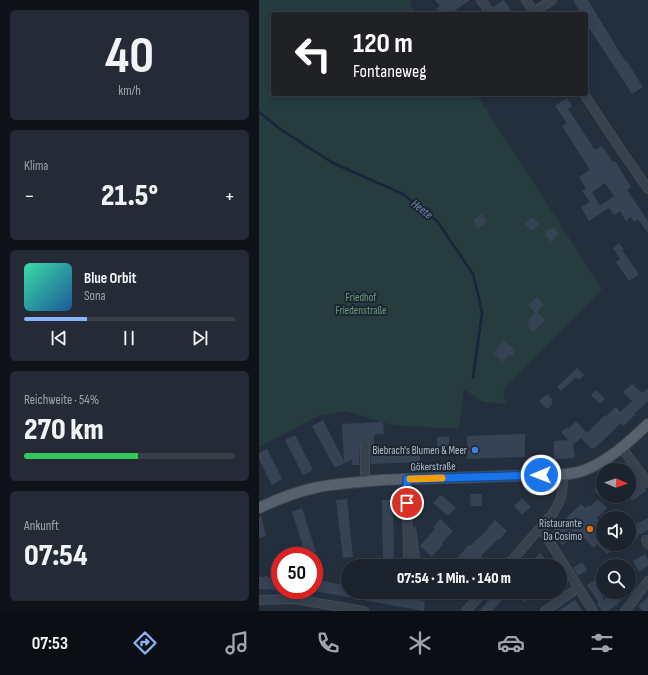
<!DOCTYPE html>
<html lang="de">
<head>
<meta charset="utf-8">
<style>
  :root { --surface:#1b232e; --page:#242b36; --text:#f1f3f6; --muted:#a0a4aa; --line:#39404a; --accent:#8ab4f8 }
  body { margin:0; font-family:"Sofia Sans Condensed",sans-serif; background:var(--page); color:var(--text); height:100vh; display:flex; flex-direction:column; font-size:15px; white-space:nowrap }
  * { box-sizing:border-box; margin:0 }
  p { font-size:13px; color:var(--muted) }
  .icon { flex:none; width:22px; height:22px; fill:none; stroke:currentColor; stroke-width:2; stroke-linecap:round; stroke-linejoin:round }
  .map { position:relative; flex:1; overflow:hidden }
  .panel { display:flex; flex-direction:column; gap:10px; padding:10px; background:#0f1319; width:259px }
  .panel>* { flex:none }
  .hud { position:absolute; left:12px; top:12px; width:317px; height:84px; border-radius:4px; box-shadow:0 2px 10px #0003,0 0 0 1px var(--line); background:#202124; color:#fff; overflow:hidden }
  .needle { width:26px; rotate:92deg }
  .tools { position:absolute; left:337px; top:463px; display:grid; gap:8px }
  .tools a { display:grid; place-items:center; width:40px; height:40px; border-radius:50%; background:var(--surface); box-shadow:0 2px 10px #0003,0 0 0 1px var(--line); font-size:20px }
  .speed { position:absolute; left:12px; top:547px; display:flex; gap:8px; font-size:20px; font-weight:700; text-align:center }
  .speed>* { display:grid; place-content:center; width:52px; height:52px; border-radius:50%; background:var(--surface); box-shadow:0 2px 10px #0003,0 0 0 1px var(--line); line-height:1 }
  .speed .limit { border:6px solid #d22; background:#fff; color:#111 }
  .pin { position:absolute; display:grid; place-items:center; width:34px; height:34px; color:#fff; margin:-17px; border:2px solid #fff; border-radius:50%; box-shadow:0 1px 4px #0007 }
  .me { position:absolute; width:44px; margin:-22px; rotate:269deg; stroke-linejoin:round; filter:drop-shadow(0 0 3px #0008) }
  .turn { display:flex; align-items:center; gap:14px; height:84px; padding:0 16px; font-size:18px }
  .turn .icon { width:52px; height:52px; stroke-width:2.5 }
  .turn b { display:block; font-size:28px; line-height:34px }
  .big { font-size:30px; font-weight:800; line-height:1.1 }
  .panel .widget { flex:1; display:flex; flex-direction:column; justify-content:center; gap:6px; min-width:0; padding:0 14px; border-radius:6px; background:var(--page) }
  .panel .dial { align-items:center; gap:0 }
  .dial b { font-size:52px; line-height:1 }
  .song { display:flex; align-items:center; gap:12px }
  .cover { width:48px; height:48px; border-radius:6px; background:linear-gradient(135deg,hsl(160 70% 55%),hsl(210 70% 35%)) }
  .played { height:4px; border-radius:2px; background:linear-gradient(90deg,var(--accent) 30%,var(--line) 30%) }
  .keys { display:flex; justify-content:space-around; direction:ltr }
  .heat { display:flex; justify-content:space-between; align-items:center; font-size:22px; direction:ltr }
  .charge { height:6px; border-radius:3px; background:linear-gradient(90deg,#34c759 54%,var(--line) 0) }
  .trip { position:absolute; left:82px; top:559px; width:226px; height:40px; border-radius:20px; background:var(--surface); box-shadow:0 2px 10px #0003,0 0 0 1px var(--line); font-weight:800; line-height:40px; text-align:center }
  .dock { display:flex; height:64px; justify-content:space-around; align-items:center; background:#0b0e12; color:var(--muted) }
  .dock .icon { width:28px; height:28px }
  .dock .active { color:var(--accent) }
  .dock b { font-size:18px; color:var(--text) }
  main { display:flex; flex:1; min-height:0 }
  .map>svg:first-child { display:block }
</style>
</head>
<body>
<main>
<section class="panel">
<div class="widget dial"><b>40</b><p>km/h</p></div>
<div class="widget"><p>Klima</p>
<div class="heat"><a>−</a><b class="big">21.5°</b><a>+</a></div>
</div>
<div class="widget">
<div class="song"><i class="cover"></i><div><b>Blue Orbit</b><p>Sona</p></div></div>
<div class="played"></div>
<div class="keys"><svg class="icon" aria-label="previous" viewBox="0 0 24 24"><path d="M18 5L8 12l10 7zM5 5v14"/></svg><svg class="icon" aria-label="pause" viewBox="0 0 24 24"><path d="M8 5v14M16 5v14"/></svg><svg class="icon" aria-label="next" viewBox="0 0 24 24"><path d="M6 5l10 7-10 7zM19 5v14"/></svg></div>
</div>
<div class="widget"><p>Reichweite · 54%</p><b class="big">270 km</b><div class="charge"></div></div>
<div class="widget"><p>Ankunft</p><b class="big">07:54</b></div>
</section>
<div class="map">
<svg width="389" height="611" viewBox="0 0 389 611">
  <rect width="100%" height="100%" fill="#242f3e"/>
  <!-- green -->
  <polygon fill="#263c3f" points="0,0 153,0 150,3 158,14 14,14 14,94 217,94 343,289 244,390 247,404 224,402 205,389 200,429 133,425 87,411 59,416 0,447"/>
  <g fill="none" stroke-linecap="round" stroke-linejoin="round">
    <!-- stream -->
    <polyline stroke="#17263c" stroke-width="2.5" points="0,112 21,129 74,163 144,194 178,221 214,274 219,294 223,313 214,378"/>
  </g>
  <!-- building -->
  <g fill="#364354" fill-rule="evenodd">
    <polygon points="176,0 211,0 195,11 197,14 180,14 177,9 181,6"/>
    <polygon points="245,0 252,10 246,14 237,14 234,7"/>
    <polygon points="314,0 329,0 366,61 367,60 384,87 373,94 327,23 327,14 322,14"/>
    <path d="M308,98L313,106L309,109L336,150L343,146L354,162L356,161L372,187L368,190L389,221V233L379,219L375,222L372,217L367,221L361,211L355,215L350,208L330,221L322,207L331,202L323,191L327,188L320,177L331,170L303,126L308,123L296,106ZM346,183L355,196L341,206L333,192Z"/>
    <polygon points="223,214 228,222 219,228 214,220"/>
    <polygon points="273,217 280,224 273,231 266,224"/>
    <polygon points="294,227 300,234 292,242 285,234"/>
    <polygon points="360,243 365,250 363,250 380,274 370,281 357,262 361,259 354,248"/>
    <polygon points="278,297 285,305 278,312 286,320 274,332 268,326 271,323 269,321 276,313 269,305"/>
    <polygon points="244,340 257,351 253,356 250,354 244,362 235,354 238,350 237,349"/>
    <polygon points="318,368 325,375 320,380 317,377 302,391 298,387"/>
    <polygon points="373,384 383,393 389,388 389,401 375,414 376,415 364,426 362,423 336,448 332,448 322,438 314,445 316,458 295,459 295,441 309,440 302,432 308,427 309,429 317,421 328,433 345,416 346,417 357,407 361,412 373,401 364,392"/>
    <polygon points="337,390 346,399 341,404 332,395"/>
    <polygon points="288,394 294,400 292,401 294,403 288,409 280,401"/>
    <polygon points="64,420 85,461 83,424 124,422 125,434 115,435 115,453 161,451 161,462 112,464 111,443 109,438 106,438 101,440 101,443 100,465 93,465 93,459 76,468 53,426"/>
    <polygon points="266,434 266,457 208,459 208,436"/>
    <polygon points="36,435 54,470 44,475 26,440"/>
    <polygon points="190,436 190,446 185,447 185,454 178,454 178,437"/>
    <polygon points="8,449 23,479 13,485 0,459 0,453"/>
    <polygon points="366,462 388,490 373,501 370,496 370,494 374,490 370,484 370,470 357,470"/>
    <polygon points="344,482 344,500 335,490"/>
    <polygon points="211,494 223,494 223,506 212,506"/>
    <polygon points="182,495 197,508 189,516 174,503"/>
    <polygon points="263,498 272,507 263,515 255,506"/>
    <polygon points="88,499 94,557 84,558 77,500"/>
    <polygon points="339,499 348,508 338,518 344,524 344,528 339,533 344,538 342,539 344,541 344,544 347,544 353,550 348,554 338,544 335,548 318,531 304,545 292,533 322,504 326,508 329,505 331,507"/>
    <polygon points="123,500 134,500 135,566 124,566"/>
    <polygon points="43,508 57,552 47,556 33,512"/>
    <polygon points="2,516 7,536 0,538 0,517"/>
    <polygon points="389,518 389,530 378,536 379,538 374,540 373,539 370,541 370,523 375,520 377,524"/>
    <polygon points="181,519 194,531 183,543 184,544 173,557 161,546 176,529 174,527"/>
    <polygon points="236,520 248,531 240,540 239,539 222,556 223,557 214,566 191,566 210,545 211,546 229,529 228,529"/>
    <polygon points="157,526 162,564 156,565 154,556 154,527"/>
    <polygon points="281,553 289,562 285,566 268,566"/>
    <polygon points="386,554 389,560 389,566 380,572 374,561"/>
    <polygon points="323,562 328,570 319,576 314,568"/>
    <polygon points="9,576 9,577 21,578 21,590 0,589 0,577"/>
    <polygon points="339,578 344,586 344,600 356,592 369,592 359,603 359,604 348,611 343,611 338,604 340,603 328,585"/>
    <polygon points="55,579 89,586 89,592 123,592 127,593 126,594 166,601 165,611 55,591"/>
    <polygon points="238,592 243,592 247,596 233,611 220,611"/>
    <polygon points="262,592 276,592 266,602 259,595"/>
    <polygon points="389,597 389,611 384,611 379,606"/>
    <polygon points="316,600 323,611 299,611"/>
  </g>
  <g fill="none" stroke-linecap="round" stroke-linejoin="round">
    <defs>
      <g id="minor">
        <polyline points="222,0 232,14"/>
        <polyline points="267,0 276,14"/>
        <polyline points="272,14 293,0"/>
        <polyline points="325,94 360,147 389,189"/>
        <polyline points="363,448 389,483"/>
        <polyline points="148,479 149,561"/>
        <polyline points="106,481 106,443"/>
        <polyline points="282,528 334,611"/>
        <polyline points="387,540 389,544"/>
        <path d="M248,566L294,513C304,498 304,492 304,474"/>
        <polyline points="0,600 35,599 105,611"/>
        <polyline points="207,611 224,592"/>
        <polyline points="286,611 319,588"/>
        <polyline points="366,611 389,581"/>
      </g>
      <path id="major" d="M0,508C19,499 39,491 60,487C81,483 102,482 123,480C165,478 206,478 247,476C271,475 304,478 326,470C351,460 370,442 389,424"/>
    </defs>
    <!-- minor casing -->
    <use href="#minor" stroke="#414a57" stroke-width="10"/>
    <!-- major casing -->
    <use href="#major" stroke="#414a57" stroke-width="12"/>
    <!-- minor -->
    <use href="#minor" stroke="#38414e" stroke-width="8"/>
    <!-- major -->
    <use href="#major" stroke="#56606e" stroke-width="10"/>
  </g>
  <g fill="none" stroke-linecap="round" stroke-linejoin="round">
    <defs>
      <polyline id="route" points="148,503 148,479 282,475"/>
    </defs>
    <!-- route casing -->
    <use href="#route" stroke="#114b97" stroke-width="10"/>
    <!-- route -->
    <use href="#route" stroke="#1a73e8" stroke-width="7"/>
    <!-- slow -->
    <polyline stroke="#f59e0b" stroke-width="7" points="151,479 183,478"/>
  </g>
  <!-- markers -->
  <circle fill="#3f7fe0" stroke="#1d2633" stroke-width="1.5" cx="216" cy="450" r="4"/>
  <circle fill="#e8710a" stroke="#1d2633" stroke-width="1.5" cx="331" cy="529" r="4"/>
  <g text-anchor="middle" stroke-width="4" stroke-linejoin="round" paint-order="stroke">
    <!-- park labels -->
    <g font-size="11" fill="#6b9a76" stroke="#1d2633">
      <text x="102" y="301">Friedhof<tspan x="102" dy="13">Friedenstraße</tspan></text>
    </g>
    <!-- poi labels -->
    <g font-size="11" fill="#b4bcc9" stroke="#1d2633" text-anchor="end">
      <text x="208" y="454">Biebrach's Blumen &amp; Meer</text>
      <text x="323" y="527">Ristaurante<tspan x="323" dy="13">Da Cosimo</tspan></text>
    </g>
    <!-- street labels -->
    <g font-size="11" fill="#b4bcc9" stroke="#1d2633">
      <text transform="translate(174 466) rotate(-1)" y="4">Gökerstraße</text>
    </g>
    <!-- water labels -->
    <g font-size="12" font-style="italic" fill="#6d86a8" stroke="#1d2633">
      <text transform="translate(163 209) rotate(38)" y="4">Heete</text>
    </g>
  </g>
</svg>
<div class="tools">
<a><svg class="needle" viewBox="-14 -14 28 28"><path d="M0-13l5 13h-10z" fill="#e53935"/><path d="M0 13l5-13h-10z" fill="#a0a4aa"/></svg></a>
<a><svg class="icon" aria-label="sound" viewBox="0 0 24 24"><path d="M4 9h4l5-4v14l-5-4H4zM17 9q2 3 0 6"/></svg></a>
<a><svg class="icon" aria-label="search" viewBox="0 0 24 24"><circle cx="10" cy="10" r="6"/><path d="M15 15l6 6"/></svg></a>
</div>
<div class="speed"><div class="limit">50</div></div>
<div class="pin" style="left:148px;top:503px;background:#d93025"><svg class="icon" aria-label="arrive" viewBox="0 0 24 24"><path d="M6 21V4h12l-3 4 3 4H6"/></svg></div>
<svg class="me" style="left:282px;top:475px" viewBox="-20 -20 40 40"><circle r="17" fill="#1a73e8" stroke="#fff" stroke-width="3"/><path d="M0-11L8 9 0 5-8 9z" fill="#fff"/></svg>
<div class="trip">07:54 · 1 Min. · 140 m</div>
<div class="hud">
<div class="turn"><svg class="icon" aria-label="left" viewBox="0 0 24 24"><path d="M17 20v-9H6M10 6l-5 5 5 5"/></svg><div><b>120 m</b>Fontaneweg</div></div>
</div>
</div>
</main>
<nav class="dock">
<b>07:53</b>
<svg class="icon active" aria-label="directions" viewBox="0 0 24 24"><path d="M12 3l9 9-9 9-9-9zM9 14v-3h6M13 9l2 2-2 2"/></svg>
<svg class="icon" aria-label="music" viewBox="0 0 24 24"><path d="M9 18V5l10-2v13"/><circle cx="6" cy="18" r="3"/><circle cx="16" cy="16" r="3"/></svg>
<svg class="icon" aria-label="phone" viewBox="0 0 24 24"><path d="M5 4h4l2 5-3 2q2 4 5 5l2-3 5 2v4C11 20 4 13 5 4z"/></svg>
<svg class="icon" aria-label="climate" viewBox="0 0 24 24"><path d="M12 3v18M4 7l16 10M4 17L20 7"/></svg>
<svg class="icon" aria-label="car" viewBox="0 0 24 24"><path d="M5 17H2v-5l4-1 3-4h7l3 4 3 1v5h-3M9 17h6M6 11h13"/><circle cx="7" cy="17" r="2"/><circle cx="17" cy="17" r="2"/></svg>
<svg class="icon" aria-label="filters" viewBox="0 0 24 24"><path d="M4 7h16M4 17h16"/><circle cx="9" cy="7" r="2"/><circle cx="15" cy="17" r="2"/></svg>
</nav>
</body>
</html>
